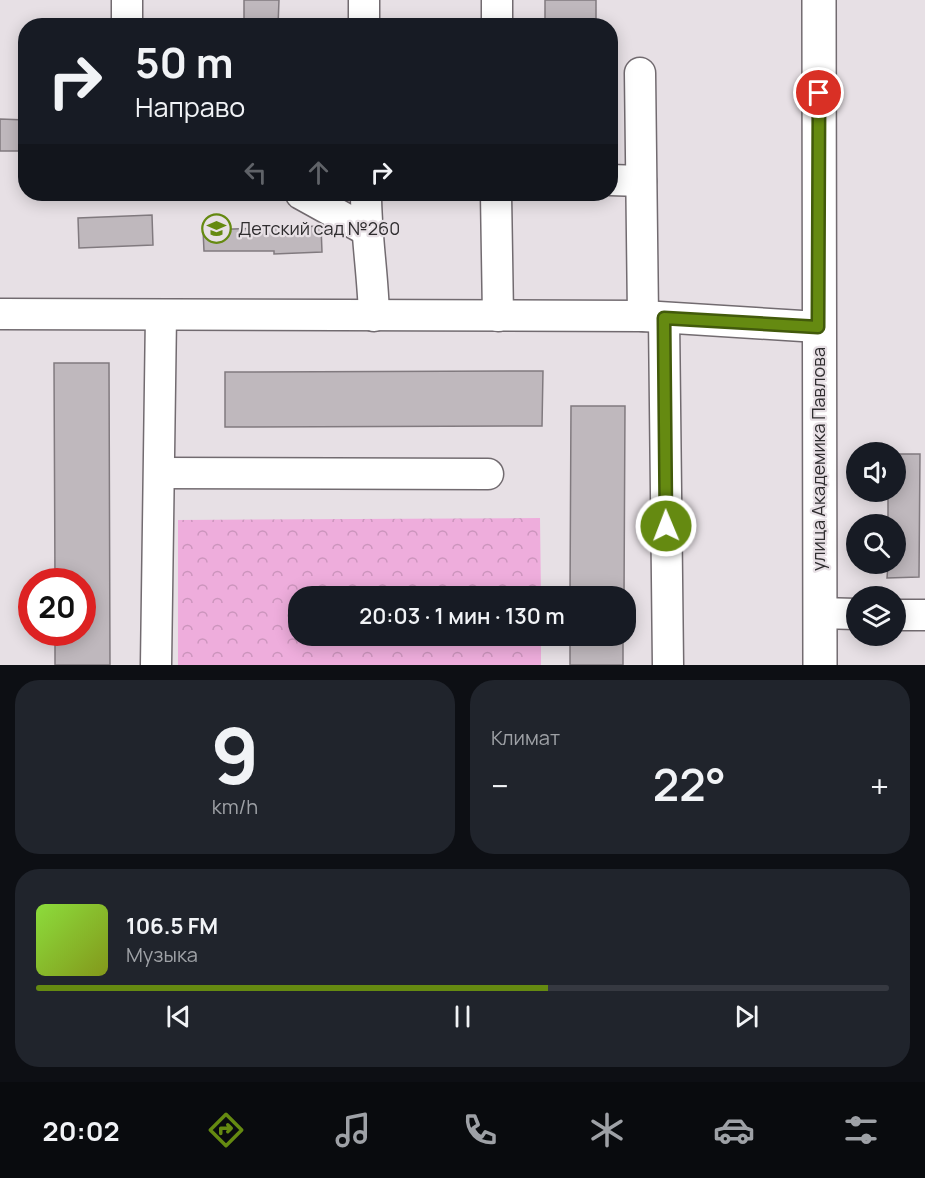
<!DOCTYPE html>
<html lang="ru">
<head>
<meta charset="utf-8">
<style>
  :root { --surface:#171b24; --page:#20242c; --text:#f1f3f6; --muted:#9ea1a6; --line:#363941; --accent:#658a11 }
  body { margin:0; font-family:Manrope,sans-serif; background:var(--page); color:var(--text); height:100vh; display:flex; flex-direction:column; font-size:22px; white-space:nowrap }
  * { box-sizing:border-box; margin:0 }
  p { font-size:20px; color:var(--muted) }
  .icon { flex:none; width:33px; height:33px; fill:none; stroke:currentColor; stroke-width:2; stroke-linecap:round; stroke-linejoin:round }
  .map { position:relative; height:665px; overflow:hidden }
  .panel { display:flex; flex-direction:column; gap:15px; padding:15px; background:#0d0f14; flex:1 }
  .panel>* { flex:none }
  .guide { position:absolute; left:18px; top:18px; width:600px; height:183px; border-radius:24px; box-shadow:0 3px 15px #0003; background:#171b24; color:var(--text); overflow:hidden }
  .controls { position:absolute; left:846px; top:442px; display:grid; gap:12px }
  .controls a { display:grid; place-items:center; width:60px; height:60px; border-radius:50%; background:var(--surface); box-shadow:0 3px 15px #0003; font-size:30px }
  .speed { position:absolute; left:18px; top:568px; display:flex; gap:12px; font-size:30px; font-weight:700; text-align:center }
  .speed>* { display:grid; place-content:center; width:78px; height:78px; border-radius:50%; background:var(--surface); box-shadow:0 3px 15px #0003; line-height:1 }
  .speed .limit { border:9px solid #d22; background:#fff; color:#111 }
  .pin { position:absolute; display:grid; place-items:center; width:51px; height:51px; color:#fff; margin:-26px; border:3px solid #fff; border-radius:50%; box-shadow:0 2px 6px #0007 }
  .me { position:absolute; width:66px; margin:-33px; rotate:359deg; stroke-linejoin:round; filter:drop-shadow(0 0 4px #0008) }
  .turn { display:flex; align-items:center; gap:21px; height:126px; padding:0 18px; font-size:27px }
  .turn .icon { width:78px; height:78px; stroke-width:2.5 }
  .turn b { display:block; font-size:42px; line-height:51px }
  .lanes { display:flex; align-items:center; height:57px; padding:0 18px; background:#0003; justify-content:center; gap:30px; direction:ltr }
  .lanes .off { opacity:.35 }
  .big { font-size:45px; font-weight:600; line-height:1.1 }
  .panel .tile { flex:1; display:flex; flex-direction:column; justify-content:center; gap:9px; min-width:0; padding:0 21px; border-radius:24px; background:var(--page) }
  .panel .dial { align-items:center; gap:0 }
  .dial b { font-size:78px; line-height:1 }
  .song { display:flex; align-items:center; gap:18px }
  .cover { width:72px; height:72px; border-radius:9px; background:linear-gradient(135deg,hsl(90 70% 55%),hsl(70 70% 35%)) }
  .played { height:6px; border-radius:3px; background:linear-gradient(90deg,var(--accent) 60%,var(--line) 60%) }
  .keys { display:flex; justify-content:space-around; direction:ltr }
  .heat { display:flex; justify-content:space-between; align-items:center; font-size:33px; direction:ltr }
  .panel .tiles { flex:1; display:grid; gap:15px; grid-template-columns:1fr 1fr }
  .tile:last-child { grid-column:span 2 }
  .trip { position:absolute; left:288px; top:586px; width:348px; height:60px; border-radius:24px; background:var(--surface); box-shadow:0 3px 15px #0003; font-weight:600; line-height:60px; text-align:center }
  .tabs { display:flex; height:96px; justify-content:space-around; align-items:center; background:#090b0e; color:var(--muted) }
  .tabs .icon { width:42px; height:42px }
  .tabs .active { color:var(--accent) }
  .tabs b { font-size:27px; color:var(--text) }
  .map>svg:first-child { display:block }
</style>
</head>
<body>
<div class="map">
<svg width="925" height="665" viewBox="0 0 925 665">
  <defs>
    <pattern id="park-crowns" width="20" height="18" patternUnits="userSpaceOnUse" patternTransform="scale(1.5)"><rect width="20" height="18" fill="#eeaddc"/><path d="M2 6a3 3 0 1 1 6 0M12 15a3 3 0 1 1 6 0" fill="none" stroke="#cc95bd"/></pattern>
  </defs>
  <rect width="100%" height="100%" fill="#e7e0e5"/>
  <!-- park -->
  <polygon fill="url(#park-crowns)" points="540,518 541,597 298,597 298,636 541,636 541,665 178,665 178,520"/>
  <!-- building -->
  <g fill="#bfb8bd" stroke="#817a7f" stroke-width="1.5">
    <polygon points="244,0 279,0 278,26 244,26"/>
    <rect x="545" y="0" width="51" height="26"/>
    <polygon points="0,119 26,120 26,151 0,151"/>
    <polygon points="152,215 153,245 79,248 78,218"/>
    <polygon points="321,226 322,252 274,254 274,251 204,251 203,230"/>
    <polygon points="54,363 109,363 110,665 55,665 55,633 82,633 82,582 55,582"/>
    <polygon points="543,371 542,426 225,427 225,372"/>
    <polygon points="571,406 625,406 624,597 570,597"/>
    <polygon points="896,454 920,454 919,577 887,578 888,564 896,564 896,525 888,525 888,492 896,492"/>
    <rect x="570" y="636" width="53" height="29"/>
  </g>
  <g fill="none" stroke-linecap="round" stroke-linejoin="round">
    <defs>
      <g id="minor">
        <polyline points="127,0 127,26"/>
        <polyline points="364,0 364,26"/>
        <polyline points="497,26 497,0"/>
        <polyline points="640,73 643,316"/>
        <polyline points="610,180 641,181"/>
        <polyline points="301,194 366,230"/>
        <path d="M366,194C366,235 373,275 374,316"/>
        <polyline points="496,194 498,316"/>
        <polyline points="0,314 643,316 818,327"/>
        <polyline points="664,318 668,665"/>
        <polyline points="160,473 488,474"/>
        <polyline points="819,613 856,614"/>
        <polyline points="896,615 925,615"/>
        <polyline points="156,665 161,315"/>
      </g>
      <polyline id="major" points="819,0 820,665"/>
    </defs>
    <!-- minor casing -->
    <use href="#minor" stroke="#726b70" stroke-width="33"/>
    <!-- major casing -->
    <use href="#major" stroke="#726b70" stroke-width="36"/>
    <!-- minor -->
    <use href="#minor" stroke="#fff" stroke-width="30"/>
    <!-- major -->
    <use href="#major" stroke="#fff" stroke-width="33"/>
  </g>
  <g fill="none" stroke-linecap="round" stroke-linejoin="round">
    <defs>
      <polyline id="route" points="666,526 664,318 818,327 819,93"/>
    </defs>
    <!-- route casing -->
    <use href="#route" stroke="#425a0b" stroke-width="15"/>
    <!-- route -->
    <use href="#route" stroke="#658a11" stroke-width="10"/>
  </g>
  <!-- icons -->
  <defs>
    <symbol id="school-ring" viewBox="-11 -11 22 22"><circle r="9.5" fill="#e7e0e5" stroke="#658a11" stroke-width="1.5"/><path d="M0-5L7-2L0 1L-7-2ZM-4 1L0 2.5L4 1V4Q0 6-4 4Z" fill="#658a11"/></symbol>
  </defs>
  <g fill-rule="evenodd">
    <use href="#school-ring" x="200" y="212" width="33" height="33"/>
  </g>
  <g text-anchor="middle" stroke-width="4.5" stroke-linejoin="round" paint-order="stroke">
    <!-- poi labels -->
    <g font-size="18" fill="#2f2d2f" stroke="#e7e0e5" text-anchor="start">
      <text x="238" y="235">Детский сад №260</text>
    </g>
    <!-- street labels -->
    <g font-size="18" fill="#2f2d2f" stroke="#e7e0e5">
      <text transform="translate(819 459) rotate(-90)" y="6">улица Академика Павлова</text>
    </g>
  </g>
</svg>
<div class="controls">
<a><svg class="icon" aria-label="sound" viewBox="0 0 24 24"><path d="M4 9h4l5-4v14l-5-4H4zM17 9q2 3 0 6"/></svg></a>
<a><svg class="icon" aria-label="search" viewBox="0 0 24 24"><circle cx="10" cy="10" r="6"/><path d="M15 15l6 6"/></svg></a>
<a><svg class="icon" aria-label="layers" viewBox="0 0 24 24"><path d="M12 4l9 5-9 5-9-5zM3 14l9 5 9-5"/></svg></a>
</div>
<div class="speed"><div class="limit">20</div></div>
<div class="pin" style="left:819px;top:93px;background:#d93025"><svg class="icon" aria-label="arrive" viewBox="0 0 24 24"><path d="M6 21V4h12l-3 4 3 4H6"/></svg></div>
<svg class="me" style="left:666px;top:526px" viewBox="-20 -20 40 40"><circle r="17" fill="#658a11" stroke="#fff" stroke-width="3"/><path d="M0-11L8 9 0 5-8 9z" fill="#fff"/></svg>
<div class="trip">20:03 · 1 мин · 130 m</div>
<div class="guide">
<div class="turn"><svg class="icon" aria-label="right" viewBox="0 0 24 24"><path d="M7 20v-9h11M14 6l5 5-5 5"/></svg><div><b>50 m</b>Направо</div></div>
<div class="lanes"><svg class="icon off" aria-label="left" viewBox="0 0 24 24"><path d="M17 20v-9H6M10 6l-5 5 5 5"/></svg><svg class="icon off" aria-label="ahead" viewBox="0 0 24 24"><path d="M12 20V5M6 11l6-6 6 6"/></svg><svg class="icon" aria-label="right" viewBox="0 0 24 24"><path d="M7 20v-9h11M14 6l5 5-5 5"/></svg></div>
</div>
</div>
<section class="panel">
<div class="tiles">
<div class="tile dial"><b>9</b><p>km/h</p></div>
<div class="tile"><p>Климат</p>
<div class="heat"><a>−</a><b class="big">22°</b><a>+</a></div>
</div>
<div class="tile">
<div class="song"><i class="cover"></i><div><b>106.5 FM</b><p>Музыка</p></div></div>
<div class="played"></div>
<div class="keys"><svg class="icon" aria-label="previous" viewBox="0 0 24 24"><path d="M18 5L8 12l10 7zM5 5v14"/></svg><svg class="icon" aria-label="pause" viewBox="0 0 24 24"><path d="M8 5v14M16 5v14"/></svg><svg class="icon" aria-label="next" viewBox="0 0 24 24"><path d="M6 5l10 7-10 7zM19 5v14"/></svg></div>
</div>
</div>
</section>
<nav class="tabs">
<b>20:02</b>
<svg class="icon active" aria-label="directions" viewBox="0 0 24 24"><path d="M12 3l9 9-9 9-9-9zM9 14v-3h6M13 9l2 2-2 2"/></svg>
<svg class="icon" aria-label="music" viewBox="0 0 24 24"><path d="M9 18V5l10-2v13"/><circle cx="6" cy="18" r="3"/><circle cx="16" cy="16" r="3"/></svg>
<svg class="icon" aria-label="phone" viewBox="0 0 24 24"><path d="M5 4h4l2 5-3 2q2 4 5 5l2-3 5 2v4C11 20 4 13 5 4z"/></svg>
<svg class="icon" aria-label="climate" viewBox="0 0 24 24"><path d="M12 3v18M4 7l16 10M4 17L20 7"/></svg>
<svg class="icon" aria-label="car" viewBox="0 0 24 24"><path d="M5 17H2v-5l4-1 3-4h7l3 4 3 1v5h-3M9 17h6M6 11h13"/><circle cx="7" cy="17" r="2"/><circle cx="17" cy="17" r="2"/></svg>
<svg class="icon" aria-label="filters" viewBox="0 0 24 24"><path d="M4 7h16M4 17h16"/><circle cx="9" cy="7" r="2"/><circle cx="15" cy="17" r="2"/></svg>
</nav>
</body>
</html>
